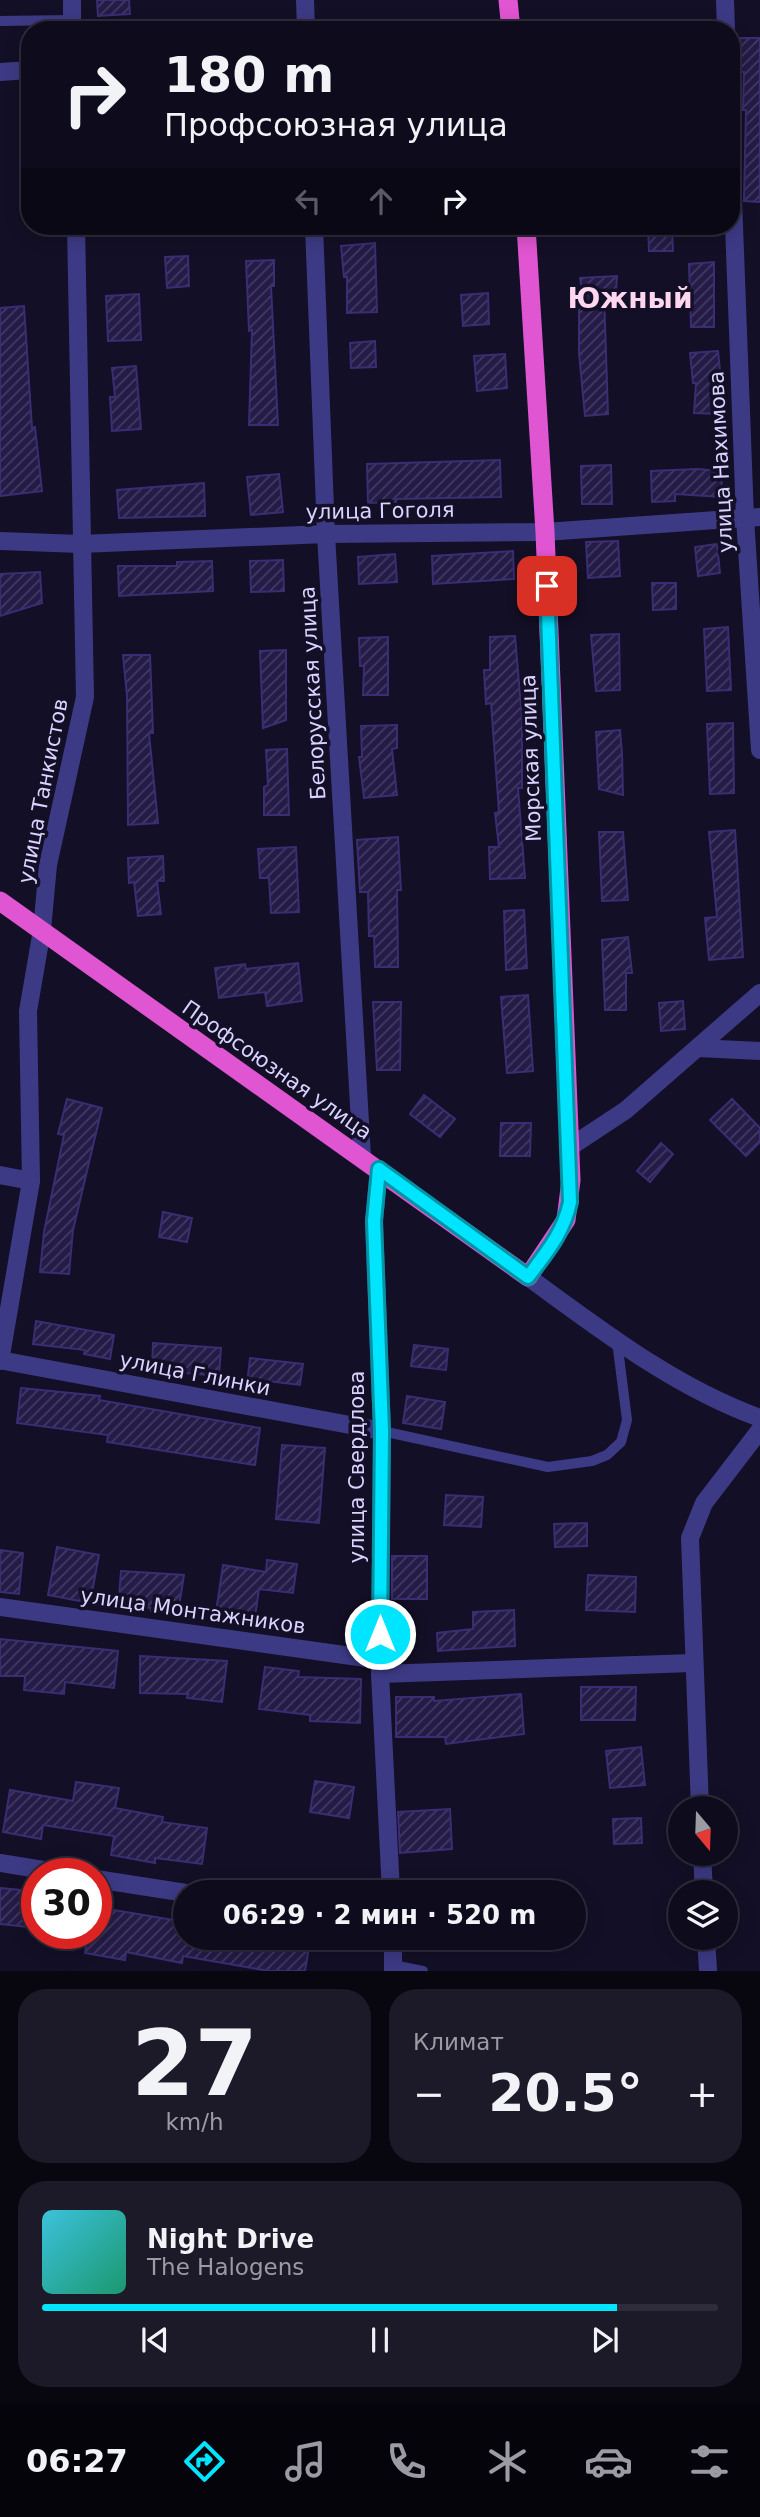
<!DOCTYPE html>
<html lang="ru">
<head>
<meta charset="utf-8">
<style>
  :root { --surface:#0e0b1c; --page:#1c1929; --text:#f1f3f6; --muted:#9b9ba3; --line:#2e2b3b; --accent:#00e5ff }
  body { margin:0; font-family:"DejaVu Sans",sans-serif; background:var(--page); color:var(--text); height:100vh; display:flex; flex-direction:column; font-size:26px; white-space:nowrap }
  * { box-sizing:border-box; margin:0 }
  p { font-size:23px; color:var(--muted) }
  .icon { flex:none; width:38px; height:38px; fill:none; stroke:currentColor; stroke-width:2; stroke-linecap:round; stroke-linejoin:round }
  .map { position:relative; height:1971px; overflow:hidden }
  .drawer { display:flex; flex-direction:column; gap:18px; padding:18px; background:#08060f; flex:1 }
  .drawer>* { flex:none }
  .guide { position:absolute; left:21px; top:21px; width:719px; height:214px; border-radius:28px; box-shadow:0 4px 18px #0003,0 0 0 2px var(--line); background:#0e0b1c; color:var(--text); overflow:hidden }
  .needle { width:46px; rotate:161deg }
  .controls { position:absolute; left:668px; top:1796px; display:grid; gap:14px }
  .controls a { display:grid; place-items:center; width:70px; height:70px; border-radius:50%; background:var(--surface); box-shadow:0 4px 18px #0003,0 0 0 2px var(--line); font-size:35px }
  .speed { position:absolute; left:21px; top:1858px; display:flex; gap:14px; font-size:35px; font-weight:700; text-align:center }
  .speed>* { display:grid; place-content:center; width:91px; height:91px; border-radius:50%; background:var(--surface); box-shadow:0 4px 18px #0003,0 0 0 2px var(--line); line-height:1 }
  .speed .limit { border:10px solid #d22; background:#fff; color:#111 }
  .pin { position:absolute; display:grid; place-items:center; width:60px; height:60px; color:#fff; margin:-30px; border-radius:14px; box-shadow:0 4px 10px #0006 }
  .me { position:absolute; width:77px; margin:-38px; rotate:0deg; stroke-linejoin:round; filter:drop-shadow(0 0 5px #0008) }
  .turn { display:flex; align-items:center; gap:24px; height:147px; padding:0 28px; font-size:32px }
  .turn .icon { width:91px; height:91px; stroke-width:2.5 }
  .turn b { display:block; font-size:49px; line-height:60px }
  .lanes { display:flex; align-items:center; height:66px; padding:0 28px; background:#0003; justify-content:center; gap:35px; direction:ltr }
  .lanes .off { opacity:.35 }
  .big { font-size:52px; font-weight:800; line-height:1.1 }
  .drawer .widget { flex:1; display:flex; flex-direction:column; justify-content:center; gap:10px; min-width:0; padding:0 24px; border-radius:28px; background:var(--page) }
  .drawer .dial { align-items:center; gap:0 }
  .dial b { font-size:91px; line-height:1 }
  .song { display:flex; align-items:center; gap:21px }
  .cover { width:84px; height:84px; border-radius:10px; background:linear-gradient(135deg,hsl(190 70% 55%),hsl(160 70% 35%)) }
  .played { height:7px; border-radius:4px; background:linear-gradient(90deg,var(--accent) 85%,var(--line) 85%) }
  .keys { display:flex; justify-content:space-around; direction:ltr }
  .heat { display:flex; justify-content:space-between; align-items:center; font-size:38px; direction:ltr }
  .drawer .tiles { flex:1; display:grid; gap:18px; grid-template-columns:1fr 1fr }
  .widget:last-child { grid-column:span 2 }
  .trip { position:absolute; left:173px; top:1880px; width:413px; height:70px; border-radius:35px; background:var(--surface); box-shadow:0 4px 18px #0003,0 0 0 2px var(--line); font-weight:800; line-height:70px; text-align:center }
  .tabs { display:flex; height:112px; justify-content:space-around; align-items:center; background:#06040b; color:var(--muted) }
  .tabs .icon { width:49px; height:49px }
  .tabs .current { color:var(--accent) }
  .tabs b { font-size:32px; color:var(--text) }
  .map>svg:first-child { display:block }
</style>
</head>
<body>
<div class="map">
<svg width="760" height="1971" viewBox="0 0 760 1971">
  <defs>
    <pattern id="building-hatch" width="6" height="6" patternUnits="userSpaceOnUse" patternTransform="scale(1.75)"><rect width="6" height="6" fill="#241b47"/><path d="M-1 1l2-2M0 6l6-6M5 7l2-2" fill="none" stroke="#433b63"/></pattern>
  </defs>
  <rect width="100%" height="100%" fill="#130f26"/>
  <!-- building -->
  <g fill="url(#building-hatch)" stroke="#3b2d73" stroke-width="2">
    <polygon points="97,0 129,0 130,14 98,16"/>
    <polygon points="740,38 760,38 760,202 744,201 746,110 743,110 744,72 741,72"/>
    <polygon points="648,226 672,226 673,251 649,251"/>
    <polygon points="375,243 377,312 347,313 347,277 344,277 341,246"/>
    <polygon points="188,256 189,286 167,288 165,257"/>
    <polygon points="274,260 274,286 271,286 278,425 249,425 252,330 249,331 246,261"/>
    <polygon points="714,262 714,327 691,327 689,264"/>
    <polygon points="617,276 616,293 604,293 608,414 585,416 579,353 579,301 584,301 580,278"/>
    <polygon points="488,293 489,324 463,326 461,295"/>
    <polygon points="139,294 141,340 108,341 106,296"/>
    <polygon points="24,306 32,428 35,427 42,491 0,496 0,308"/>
    <polygon points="375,341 376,367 351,368 350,343"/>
    <polygon points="718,351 721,380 718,414 694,413 696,383 693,383 690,353"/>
    <polygon points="505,354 507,388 477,391 474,356"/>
    <polygon points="136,366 141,429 112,431 110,397 115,397 112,368"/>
    <polygon points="500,460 501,497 396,499 396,502 368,503 367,464"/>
    <polygon points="611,465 612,504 582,504 581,466"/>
    <polygon points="697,469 722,471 721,497 675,494 675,501 652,502 651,471"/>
    <polygon points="279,474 283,512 251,515 247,477"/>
    <polygon points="204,483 205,516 119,518 117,490"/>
    <polygon points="618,541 620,576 588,578 586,542"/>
    <polygon points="717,544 720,573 698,576 695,547"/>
    <polygon points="513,551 514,579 433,584 432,556"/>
    <polygon points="395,554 397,582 359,584 358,557"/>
    <polygon points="283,560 284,591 251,592 250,561"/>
    <polygon points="212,561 213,591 119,596 118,566 177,566 177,562"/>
    <polygon points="40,572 42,603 0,616 0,574"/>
    <polygon points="652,583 676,583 676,609 653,610"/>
    <polygon points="728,627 731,690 707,691 704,629"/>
    <polygon points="619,634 620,690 596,691 591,635"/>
    <polygon points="515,636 522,718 522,788 518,788 525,878 490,879 489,847 499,847 495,813 499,812 491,703 486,704 484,670 490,670 490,637"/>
    <polygon points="388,637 388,695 363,695 364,666 360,666 359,638"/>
    <polygon points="286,650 286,720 263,728 260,651"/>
    <polygon points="123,655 150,655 153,733 149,733 158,823 128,825 127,696"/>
    <polygon points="733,723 734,793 710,794 707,724"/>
    <polygon points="397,725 397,748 392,749 397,795 364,798 359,757 362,757 361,726"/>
    <polygon points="620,730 622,753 623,795 599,789 596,732"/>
    <polygon points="287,749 289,815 264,815 264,787 268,785 266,750"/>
    <polygon points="735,830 743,957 709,960 705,918 717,917 709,832"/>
    <polygon points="599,832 623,832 628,900 602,901"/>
    <polygon points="398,837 401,890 397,890 398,967 375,967 374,936 369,936 368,892 360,892 357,840"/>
    <polygon points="296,847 299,912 271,913 269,878 260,878 258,849"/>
    <polygon points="163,856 164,881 157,881 161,914 138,916 134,882 129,883 128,858"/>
    <polygon points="524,910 527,968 506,970 504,911"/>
    <polygon points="628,937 632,973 626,973 626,1010 605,1010 602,940"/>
    <polygon points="298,963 302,1001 267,1006 265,992 219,998 215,968 245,964 246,969"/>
    <polygon points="528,995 533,1071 507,1073 501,997"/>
    <polygon points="683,1001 685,1029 661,1031 659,1003"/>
    <polygon points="373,1002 401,1002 400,1070 377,1070"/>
    <polygon points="424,1095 455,1119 440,1137 410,1114"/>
    <polygon points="67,1099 102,1108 73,1230 69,1274 40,1272 44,1232 64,1135 58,1134"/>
    <polygon points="732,1099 760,1128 760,1142 746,1156 710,1120"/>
    <polygon points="501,1123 531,1123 530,1156 500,1156"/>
    <polygon points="661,1143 673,1154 650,1182 637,1171"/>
    <polygon points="163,1212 192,1218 187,1242 159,1237"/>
    <polygon points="36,1321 114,1335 110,1359 84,1354 85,1350 33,1344"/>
    <polygon points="153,1343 221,1348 219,1376 152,1370"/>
    <polygon points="414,1345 448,1349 446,1370 411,1366"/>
    <polygon points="250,1358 303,1364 300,1385 267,1381 267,1386 247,1384"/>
    <polygon points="21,1388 100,1396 99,1400 260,1428 255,1465 107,1442 108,1435 17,1423"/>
    <polygon points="407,1396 445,1402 441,1429 403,1423"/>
    <polygon points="282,1445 325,1448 319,1523 276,1519"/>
    <polygon points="446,1495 483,1497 481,1527 444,1525"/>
    <polygon points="587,1523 587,1546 555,1547 554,1524"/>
    <polygon points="57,1547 99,1555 90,1603 48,1595"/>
    <polygon points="0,1550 23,1553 19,1594 0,1592"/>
    <rect x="392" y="1556" width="35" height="43"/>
    <polygon points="267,1560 297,1564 293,1593 259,1589 255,1617 216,1612 223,1565 266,1572"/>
    <polygon points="121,1571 184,1575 178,1613 151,1611 151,1608 141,1607 141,1598 119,1597"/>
    <polygon points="588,1575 636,1577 635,1612 586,1610"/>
    <polygon points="514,1610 515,1646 438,1651 437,1633 473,1629 473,1612"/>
    <polygon points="0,1639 118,1651 114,1688 65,1682 64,1694 24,1690 25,1676 0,1676"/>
    <polygon points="140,1656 227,1661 222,1702 187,1698 188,1694 140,1693"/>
    <polygon points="265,1667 299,1671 298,1677 361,1679 360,1723 310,1721 310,1715 259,1709"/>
    <polygon points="581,1687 636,1687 635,1720 581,1720"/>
    <polygon points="521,1694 524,1734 446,1744 445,1737 396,1737 396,1697 434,1697 434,1701"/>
    <polygon points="641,1747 645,1785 610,1788 606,1751"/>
    <polygon points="315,1781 354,1787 349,1818 310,1812"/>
    <polygon points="76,1782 119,1788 115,1808 163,1817 162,1822 207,1828 202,1864 155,1858 155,1863 111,1855 114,1836 43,1825 41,1839 3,1832 10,1790 73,1801"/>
    <polygon points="450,1809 452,1849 400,1853 398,1812"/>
    <polygon points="641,1818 642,1843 614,1844 613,1819"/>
    <polygon points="0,1888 31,1891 27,1927 0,1924"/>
    <polygon points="96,1907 186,1922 186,1937 283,1937 310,1941 305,1971 269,1971 183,1956 182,1963 126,1952 125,1960 85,1953 88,1934 96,1934"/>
  </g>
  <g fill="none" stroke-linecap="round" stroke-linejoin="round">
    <!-- service -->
    <g stroke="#3d3a85" stroke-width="10">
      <polyline points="0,21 72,20"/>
      <polyline points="382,1431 548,1467 592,1461 607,1455 621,1442 627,1420 617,1341"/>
      <polyline points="393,1965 423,1971"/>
    </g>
    <!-- minor -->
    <g stroke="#3d3a85" stroke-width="18">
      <polyline points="72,0 72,30"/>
      <polyline points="305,0 306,30"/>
      <polyline points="725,0 726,30"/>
      <polyline points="0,72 30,70"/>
      <polyline points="732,172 745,518 760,750"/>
      <polyline points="314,226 326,534 362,1157"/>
      <polyline points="0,541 80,544 326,534 545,532 760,517"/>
      <polyline points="698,1048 760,1051"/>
      <polyline points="570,1147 626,1110 760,993"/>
      <polyline points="379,1169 374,1221 382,1431 380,1674 391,1892"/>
      <polyline points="0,1175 31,1181"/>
      <polyline points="0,1360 382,1431"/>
      <polyline points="0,1361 31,1181 28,1011 42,930 48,865 85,697 76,226"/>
      <polyline points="0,1607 380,1660"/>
      <polyline points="380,1674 692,1663"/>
      <polyline points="700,1808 690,1538 704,1503 760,1430"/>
      <polyline points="702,1853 704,1892"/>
      <polyline points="0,1863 68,1874"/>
      <polyline points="96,1879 186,1893"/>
      <polyline points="706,1937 708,1971"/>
      <polyline points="393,1971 393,1937"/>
    </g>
    <!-- tertiary -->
    <path stroke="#3d3a85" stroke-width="18" d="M528,1277C601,1330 674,1387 760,1418"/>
    <!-- trunk -->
    <g stroke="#e055d1" stroke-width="19">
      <polyline points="508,0 511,30"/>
      <polyline points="0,901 528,1277 566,1220 571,1180 545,532 526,226"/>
    </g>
  </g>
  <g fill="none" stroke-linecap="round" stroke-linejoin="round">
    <defs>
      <path id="route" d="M380,1634L382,1431L374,1221L379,1169L528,1277C546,1253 564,1232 570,1202L547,586"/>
    </defs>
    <!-- route casing -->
    <use href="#route" stroke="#0095a6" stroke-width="18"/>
    <!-- route -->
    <use href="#route" stroke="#00e5ff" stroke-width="12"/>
  </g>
  <g text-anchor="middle" stroke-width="7" stroke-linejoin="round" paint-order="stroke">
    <!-- street labels -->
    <g font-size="21" fill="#d9d4ff" stroke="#130f26">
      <text transform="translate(721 462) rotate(-93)" y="7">улица Нахимова</text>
      <text transform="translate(380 511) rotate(-1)" y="7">улица Гоголя</text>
      <text transform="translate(313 693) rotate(-93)" y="7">Белорусская улица</text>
      <text transform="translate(531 758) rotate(-92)" y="7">Морская улица</text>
      <text transform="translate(43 791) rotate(-79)" y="7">улица Танкистов</text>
      <text transform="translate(277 1070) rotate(35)" y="7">Профсоюзная улица</text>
      <text transform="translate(195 1374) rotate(11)" y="7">улица Глинки</text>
      <text transform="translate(357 1467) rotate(-90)" y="7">улица Свердлова</text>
      <text transform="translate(193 1611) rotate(8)" y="7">улица Монтажников</text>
    </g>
    <!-- district labels -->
    <g font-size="28" font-weight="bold" fill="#ffd6f0" stroke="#130f26">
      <text x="630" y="308">Южный</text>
    </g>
  </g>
</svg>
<div class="controls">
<a><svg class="needle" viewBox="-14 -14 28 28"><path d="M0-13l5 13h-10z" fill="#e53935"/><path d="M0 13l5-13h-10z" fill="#9b9ba3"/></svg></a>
<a><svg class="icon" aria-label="layers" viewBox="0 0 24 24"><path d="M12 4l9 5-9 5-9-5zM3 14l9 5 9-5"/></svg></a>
</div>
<div class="speed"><div class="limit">30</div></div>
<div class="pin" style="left:547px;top:586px;background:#d93025"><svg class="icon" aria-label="arrive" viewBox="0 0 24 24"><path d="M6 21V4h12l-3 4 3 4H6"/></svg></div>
<svg class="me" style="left:380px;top:1634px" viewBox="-20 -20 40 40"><circle r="17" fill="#00e5ff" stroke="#fff" stroke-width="3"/><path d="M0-11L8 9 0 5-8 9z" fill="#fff"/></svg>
<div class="trip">06:29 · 2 мин · 520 m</div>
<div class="guide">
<div class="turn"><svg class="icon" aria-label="right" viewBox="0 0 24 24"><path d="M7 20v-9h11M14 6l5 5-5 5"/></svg><div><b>180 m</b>Профсоюзная улица</div></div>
<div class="lanes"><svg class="icon off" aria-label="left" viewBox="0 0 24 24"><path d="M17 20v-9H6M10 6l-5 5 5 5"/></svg><svg class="icon off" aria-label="ahead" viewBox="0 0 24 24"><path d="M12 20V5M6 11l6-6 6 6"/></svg><svg class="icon" aria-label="right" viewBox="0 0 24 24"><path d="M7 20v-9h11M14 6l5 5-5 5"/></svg></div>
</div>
</div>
<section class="drawer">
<div class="tiles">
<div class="widget dial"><b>27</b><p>km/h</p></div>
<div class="widget"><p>Климат</p>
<div class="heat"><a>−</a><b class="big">20.5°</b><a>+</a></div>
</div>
<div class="widget">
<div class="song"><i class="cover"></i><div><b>Night Drive</b><p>The Halogens</p></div></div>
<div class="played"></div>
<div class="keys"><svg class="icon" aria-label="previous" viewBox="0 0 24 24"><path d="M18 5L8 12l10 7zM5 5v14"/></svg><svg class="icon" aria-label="pause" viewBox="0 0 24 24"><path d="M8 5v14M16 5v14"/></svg><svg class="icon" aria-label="next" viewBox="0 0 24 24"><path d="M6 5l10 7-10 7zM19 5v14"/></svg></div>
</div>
</div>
</section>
<nav class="tabs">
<b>06:27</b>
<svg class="icon current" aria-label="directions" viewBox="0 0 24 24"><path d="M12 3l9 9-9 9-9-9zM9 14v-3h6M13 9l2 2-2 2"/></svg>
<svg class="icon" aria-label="music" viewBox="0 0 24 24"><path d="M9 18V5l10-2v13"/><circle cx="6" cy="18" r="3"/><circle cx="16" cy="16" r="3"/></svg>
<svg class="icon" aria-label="phone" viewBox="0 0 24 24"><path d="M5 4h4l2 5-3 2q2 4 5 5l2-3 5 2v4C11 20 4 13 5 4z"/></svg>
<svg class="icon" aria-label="climate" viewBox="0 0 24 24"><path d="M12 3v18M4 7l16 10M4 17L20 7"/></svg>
<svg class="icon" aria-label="car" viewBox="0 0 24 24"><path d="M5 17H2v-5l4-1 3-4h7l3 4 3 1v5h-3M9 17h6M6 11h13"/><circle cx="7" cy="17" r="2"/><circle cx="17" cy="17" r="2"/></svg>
<svg class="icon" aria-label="filters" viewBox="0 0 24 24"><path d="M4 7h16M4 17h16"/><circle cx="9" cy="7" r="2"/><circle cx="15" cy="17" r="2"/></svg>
</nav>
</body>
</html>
